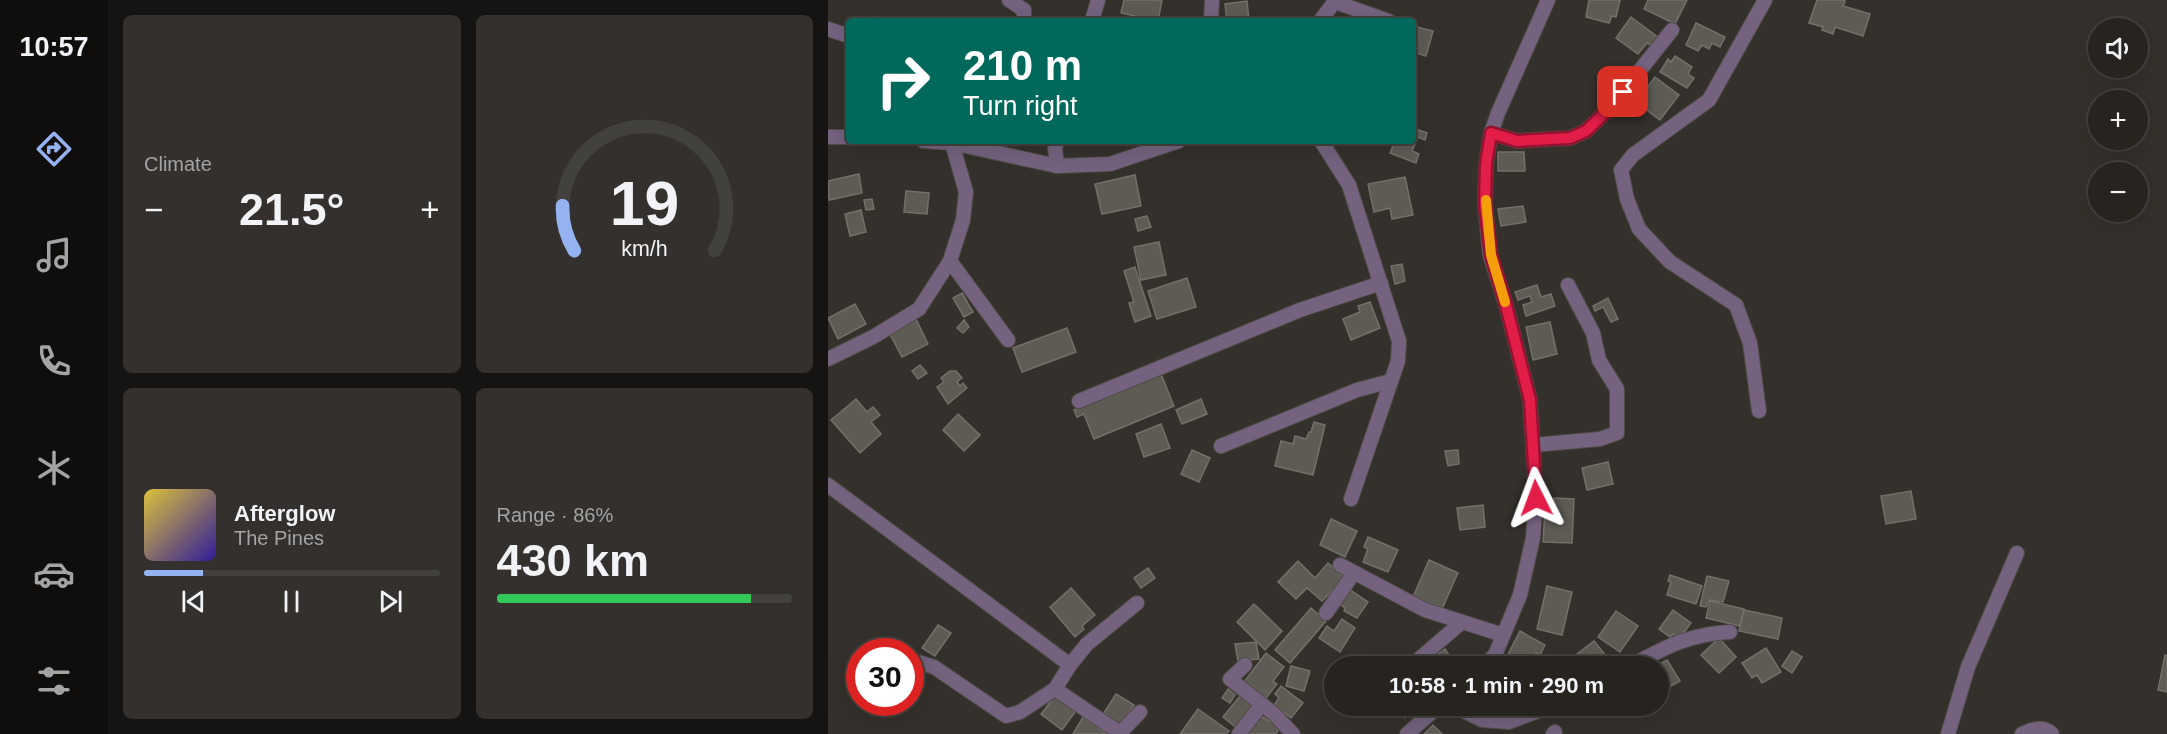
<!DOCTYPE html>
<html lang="en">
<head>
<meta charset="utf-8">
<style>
  :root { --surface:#272420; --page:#33302d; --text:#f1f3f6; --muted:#a4a4a5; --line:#43413e; --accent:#95b2f1 }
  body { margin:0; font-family:Helvetica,sans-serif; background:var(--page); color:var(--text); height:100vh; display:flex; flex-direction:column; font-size:22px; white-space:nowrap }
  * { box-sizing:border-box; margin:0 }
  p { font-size:20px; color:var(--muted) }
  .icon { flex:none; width:33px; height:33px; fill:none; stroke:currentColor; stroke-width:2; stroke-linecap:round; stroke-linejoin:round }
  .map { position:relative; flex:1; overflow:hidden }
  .drawer { display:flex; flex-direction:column; gap:15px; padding:15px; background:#151412; width:720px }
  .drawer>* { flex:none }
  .guide { position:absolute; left:18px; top:18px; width:570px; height:126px; border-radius:6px; box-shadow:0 6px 24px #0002,0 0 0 2px var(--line); background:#00695c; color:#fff; overflow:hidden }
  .controls { position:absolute; left:1260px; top:18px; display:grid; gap:12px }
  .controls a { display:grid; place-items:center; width:60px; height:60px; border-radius:50%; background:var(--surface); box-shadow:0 6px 24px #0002,0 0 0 2px var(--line); font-size:30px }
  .speed { position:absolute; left:18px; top:638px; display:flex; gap:12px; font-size:30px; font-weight:700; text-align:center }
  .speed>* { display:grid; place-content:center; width:78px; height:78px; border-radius:50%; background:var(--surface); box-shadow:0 6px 24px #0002,0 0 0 2px var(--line); line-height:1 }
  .speed .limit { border:9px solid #d22; background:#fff; color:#111 }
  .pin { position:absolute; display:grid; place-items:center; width:51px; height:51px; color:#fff; margin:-26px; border-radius:12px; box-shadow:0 3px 9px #0006 }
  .me { position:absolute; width:66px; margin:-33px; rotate:357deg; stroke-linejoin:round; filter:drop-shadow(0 0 4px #0008) }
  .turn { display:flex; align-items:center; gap:21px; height:126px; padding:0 18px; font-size:27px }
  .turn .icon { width:78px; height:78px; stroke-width:2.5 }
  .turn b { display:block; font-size:42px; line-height:51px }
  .big { font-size:45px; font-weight:600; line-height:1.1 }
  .drawer .widget { flex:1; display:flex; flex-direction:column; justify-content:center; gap:9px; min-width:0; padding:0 21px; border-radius:9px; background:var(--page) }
  .drawer .dial { align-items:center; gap:0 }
  .dial svg { height:156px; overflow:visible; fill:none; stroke:var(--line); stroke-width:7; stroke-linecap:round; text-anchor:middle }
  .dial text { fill:var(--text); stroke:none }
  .song { display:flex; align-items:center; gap:18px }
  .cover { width:72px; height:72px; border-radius:9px; background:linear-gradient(135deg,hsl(50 70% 55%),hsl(250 70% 35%)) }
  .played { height:6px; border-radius:3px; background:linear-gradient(90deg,var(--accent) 20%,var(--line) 20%) }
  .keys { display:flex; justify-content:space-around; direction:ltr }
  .heat { display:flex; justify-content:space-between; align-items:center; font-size:33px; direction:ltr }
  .charge { height:9px; border-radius:4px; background:linear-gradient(90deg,#34c759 86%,var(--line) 0) }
  .drawer .tiles { flex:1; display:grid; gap:15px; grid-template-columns:repeat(2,1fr) }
  .trip { position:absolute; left:496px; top:656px; width:345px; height:60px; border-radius:30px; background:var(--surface); box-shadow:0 6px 24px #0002,0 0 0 2px var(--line); font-weight:600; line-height:60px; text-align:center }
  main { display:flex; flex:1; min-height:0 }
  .tab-bar { display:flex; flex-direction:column; width:108px; justify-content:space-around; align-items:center; background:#100e0d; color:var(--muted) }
  .tab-bar .icon { width:42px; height:42px }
  .tab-bar .current { color:var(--accent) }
  .tab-bar b { font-size:27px; color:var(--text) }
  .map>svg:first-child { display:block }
</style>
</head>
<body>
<main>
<nav class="tab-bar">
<b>10:57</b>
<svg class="icon current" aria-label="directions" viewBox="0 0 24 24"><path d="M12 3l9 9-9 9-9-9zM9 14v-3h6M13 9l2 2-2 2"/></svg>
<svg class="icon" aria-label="music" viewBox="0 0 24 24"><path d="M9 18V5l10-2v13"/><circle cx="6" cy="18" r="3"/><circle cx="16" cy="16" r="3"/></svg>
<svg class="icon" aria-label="phone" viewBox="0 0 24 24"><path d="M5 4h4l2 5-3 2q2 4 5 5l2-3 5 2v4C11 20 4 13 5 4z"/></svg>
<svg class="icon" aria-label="climate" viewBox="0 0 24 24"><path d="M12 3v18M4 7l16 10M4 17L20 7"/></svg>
<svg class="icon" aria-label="car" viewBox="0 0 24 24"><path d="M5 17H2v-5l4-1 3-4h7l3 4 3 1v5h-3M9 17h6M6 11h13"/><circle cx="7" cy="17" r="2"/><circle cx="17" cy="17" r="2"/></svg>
<svg class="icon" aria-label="filters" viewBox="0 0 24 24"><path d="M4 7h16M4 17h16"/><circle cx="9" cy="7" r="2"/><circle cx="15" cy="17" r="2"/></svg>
</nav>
<section class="drawer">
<div class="tiles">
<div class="widget"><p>Climate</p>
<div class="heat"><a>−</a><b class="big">21.5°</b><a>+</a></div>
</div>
<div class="widget dial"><svg viewBox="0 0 100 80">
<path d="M14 69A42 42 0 1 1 86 69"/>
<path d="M14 69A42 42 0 0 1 8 46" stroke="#95b2f1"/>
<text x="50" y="56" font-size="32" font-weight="700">19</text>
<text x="50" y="72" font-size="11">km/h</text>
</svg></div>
<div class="widget">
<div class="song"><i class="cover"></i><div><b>Afterglow</b><p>The Pines</p></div></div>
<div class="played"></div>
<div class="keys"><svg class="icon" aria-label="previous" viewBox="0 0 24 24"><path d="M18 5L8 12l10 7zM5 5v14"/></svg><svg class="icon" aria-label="pause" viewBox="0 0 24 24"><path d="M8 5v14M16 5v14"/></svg><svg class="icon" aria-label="next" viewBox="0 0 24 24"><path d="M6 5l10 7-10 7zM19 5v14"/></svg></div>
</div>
<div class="widget"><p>Range · 86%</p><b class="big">430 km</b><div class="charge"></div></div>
</div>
</section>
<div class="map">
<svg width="1339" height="734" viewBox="0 0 1339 734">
  <rect width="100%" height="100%" fill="#34302b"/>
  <!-- building -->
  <g fill="#5e5b55" stroke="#73706a" stroke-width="1.5">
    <polygon points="296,0 334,0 330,21 293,13"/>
    <polygon points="761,0 792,0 788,17 784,16 781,23 758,17"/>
    <polygon points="820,0 859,0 847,24 816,9"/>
    <polygon points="989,0 1014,0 1017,1 1015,6 1042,14 1035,36 1007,27 1005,34 994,30 995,27 981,23"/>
    <polygon points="419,1 421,21 399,21 397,4"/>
    <polygon points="803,17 831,38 825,46 819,43 810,54 788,38"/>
    <polygon points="868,23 897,37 892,47 884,43 881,49 874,45 870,51 858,45"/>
    <polygon points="585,26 605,31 598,56 585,52"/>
    <polygon points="847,56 864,67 860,74 866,78 859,88 832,72 840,59 843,62"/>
    <polygon points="827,77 851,95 832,120 808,102"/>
    <polygon points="585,128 599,133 597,140 590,137 584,151 591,154 588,163 562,153 567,141 585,141"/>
    <polygon points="670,152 696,152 697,171 670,171"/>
    <polygon points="31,174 34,193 1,200 0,181"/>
    <polygon points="307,175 313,206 274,214 267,184"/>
    <polygon points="577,177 585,215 564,219 562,208 546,212 540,184"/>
    <polygon points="78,191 101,193 99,214 76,212"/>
    <polygon points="44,199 46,209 38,210 36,200"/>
    <polygon points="695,206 698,222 673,226 670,209"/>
    <polygon points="33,210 38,232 22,236 17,214"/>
    <polygon points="319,216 323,227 310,231 307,219"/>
    <polygon points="331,242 338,275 313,280 306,247"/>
    <polygon points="574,264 577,281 567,284 563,266"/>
    <polygon points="307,267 323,316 307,322 301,303 306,302 296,271"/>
    <polygon points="359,278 368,307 329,319 320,291"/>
    <polygon points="709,285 713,297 723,294 727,306 698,316 695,305 704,302 702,296 690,300 687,292"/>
    <polygon points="134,293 145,312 136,317 125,298"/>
    <polygon points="780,298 790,319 783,322 775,307 767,311 765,306"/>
    <polygon points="542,302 552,328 523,340 515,319 532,312 530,306"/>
    <polygon points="27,304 38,324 10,339 0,318"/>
    <polygon points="88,319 100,344 74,357 61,332"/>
    <polygon points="136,320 141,327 135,333 129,328"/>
    <polygon points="722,322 729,354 705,360 698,327"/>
    <polygon points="239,328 248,352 194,372 185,348"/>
    <polygon points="92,365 99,373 90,379 84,371"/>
    <polygon points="122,371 128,371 134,378 129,382 132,386 135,383 139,388 120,404 109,387 116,382 113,378"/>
    <polygon points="333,374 346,406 266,439 256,414 249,417 246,410"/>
    <polygon points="28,399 39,412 45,407 52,415 43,422 53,434 32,453 3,420"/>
    <polygon points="373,399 379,414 354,424 348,410"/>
    <polygon points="130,414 152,435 136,451 115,430"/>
    <polygon points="486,422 497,425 485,475 447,466 453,441 465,444 467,436 478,439 481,432 483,432"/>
    <polygon points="333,424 342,448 316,457 308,434"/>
    <polygon points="364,450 382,458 371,482 353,474"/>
    <polygon points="630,450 631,464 620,466 617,451"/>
    <polygon points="780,462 785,484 759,490 754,468"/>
    <polygon points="1083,491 1088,519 1058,524 1053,496"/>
    <polygon points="726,498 746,499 744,543 715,542 717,509 726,510"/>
    <polygon points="655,505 657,527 632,530 629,508"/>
    <polygon points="503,519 529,531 517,557 492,545"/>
    <polygon points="540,537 570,550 560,572 535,562 540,549 536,547"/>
    <polygon points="601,560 630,573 614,609 585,597"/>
    <polygon points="470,561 487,578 500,563 517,578 494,601 479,588 468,599 450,582"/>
    <polygon points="320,568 327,578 313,588 306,578"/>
    <polygon points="842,575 874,586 868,604 839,595 843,582 840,581"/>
    <polygon points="879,576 901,581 895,602 881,600 878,607 872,606"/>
    <polygon points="719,586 744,592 734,635 709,629"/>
    <polygon points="243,588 267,615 254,626 256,629 247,637 222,607"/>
    <polygon points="521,589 540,602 529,618 516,611 517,608 511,604"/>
    <polygon points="882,601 916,609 912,626 878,618"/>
    <polygon points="426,604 454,631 437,650 409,622"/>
    <polygon points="483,608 498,621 462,663 447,650"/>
    <polygon points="845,610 863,623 852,638 845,634 842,637 831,629"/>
    <polygon points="916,610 954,618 950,639 911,631"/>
    <polygon points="788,611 810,626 792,652 770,637"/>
    <polygon points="514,619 527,628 512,652 491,638 499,626 506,631"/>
    <polygon points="110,625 123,633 107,656 94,648"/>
    <polygon points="692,631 717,645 712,655 708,653 701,666 674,666"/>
    <polygon points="891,638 908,657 891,673 873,655"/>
    <polygon points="766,641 779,657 767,666 750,666 744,658"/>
    <polygon points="428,642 431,659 410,661 407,644"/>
    <polygon points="938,648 953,672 934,683 929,675 924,678 914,663"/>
    <polygon points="617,649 628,666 594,666"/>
    <polygon points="964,651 974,657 964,673 954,666"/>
    <polygon points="438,653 456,667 445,681 449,684 438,698 416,682"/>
    <polygon points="1337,655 1339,656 1339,692 1330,690"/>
    <polygon points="738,657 744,666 722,666"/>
    <polygon points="839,660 852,681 831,693 831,666 828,666"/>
    <polygon points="463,666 482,671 476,691 458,686"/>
    <polygon points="507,675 507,699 497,693"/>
    <polygon points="453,686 475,703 463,718 446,705 451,698 447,694"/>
    <polygon points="400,689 407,695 402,703 394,698"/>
    <polygon points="288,694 306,705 291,727 274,716"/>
    <polygon points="227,696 247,712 234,730 213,714"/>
    <polygon points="412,696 428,708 411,730 395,717"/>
    <polygon points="562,705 590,705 577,718"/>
    <polygon points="370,709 401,731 398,734 352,734"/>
    <polygon points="431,715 452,727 448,734 419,734"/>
    <polygon points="255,717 279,734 245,734"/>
    <polygon points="605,725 614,734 596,734"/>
  </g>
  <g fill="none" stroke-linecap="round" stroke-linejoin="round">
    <defs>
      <g id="minor">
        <polyline points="181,0 196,10 196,21"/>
        <polyline points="507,2 561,21"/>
        <polyline points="264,21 270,0"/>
        <polyline points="383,21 384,0"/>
        <polyline points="492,21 508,0"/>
        <polyline points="0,29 21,36"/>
        <polyline points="663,133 689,141 742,138 758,131 782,108 844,30"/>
        <polyline points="0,137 21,137"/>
        <polyline points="95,141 124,143 229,166 282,164 351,141"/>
        <polyline points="493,141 521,185 571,341 570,361 523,499"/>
        <polyline points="229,166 227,148 229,141"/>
        <polyline points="122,261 180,340"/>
        <polyline points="0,359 45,337 91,309 122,261 135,220 138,192 124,143"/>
        <polyline points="251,401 472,310 553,283"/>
        <polyline points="931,411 922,343 908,305 842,262 811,229 799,199 793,170 805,155 881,100 937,0"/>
        <polyline points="705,445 772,439 789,433 789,389 771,360 765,333 740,285"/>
        <polyline points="393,446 529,390 563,381"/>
        <polyline points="0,485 242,665"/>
        <polyline points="512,565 597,610 675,635"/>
        <polyline points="498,613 526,573"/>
        <polyline points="83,660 106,667 178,716 192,712 227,689 242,665 259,644 309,603"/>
        <polyline points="417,665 402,679 446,714 465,734"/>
        <polyline points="584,665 634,622"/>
        <polyline points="655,666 667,655 692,595 705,538 708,498 702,400 678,305 662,255 657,205 658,164 663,133 670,113 720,0"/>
        <path d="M802,666C838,647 861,634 902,632"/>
        <polyline points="227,689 292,733 312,712"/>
        <polyline points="624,705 654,720 681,722 726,705"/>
        <polyline points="411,734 434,704"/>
        <polyline points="579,734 612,705"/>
        <polyline points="725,734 727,732"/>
        <polyline points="1120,734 1140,667 1189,553"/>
        <path d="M1194,734C1204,729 1216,725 1224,734"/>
      </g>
    </defs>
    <!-- minor casing -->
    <use href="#minor" stroke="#4f4b47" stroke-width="16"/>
    <!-- minor -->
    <use href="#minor" stroke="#74627e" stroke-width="14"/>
  </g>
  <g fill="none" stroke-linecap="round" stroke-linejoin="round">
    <defs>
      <polyline id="route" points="708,498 702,400 678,305 663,255 657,205 658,164 663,133 689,141 742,138 758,131 782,108 795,92"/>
    </defs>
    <!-- route casing -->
    <use href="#route" stroke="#92132f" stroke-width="15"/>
    <!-- route -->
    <use href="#route" stroke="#e11d48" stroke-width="10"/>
    <!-- slow -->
    <polyline stroke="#f59e0b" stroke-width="10" points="658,200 663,255 677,302"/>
  </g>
</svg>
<div class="controls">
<a><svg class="icon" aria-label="sound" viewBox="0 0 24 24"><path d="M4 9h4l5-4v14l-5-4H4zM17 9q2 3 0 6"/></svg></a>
<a>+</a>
<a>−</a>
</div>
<div class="speed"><div class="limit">30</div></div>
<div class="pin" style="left:795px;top:92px;background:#d93025"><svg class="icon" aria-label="arrive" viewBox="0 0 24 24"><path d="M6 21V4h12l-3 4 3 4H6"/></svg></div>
<svg class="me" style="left:708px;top:498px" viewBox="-20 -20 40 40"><path d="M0-17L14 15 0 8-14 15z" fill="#e11d48" stroke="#fff" stroke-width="4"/></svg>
<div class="trip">10:58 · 1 min · 290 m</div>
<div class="guide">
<div class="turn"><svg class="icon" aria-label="right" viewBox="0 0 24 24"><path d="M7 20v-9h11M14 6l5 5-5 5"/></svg><div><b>210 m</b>Turn right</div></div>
</div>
</div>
</main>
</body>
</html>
